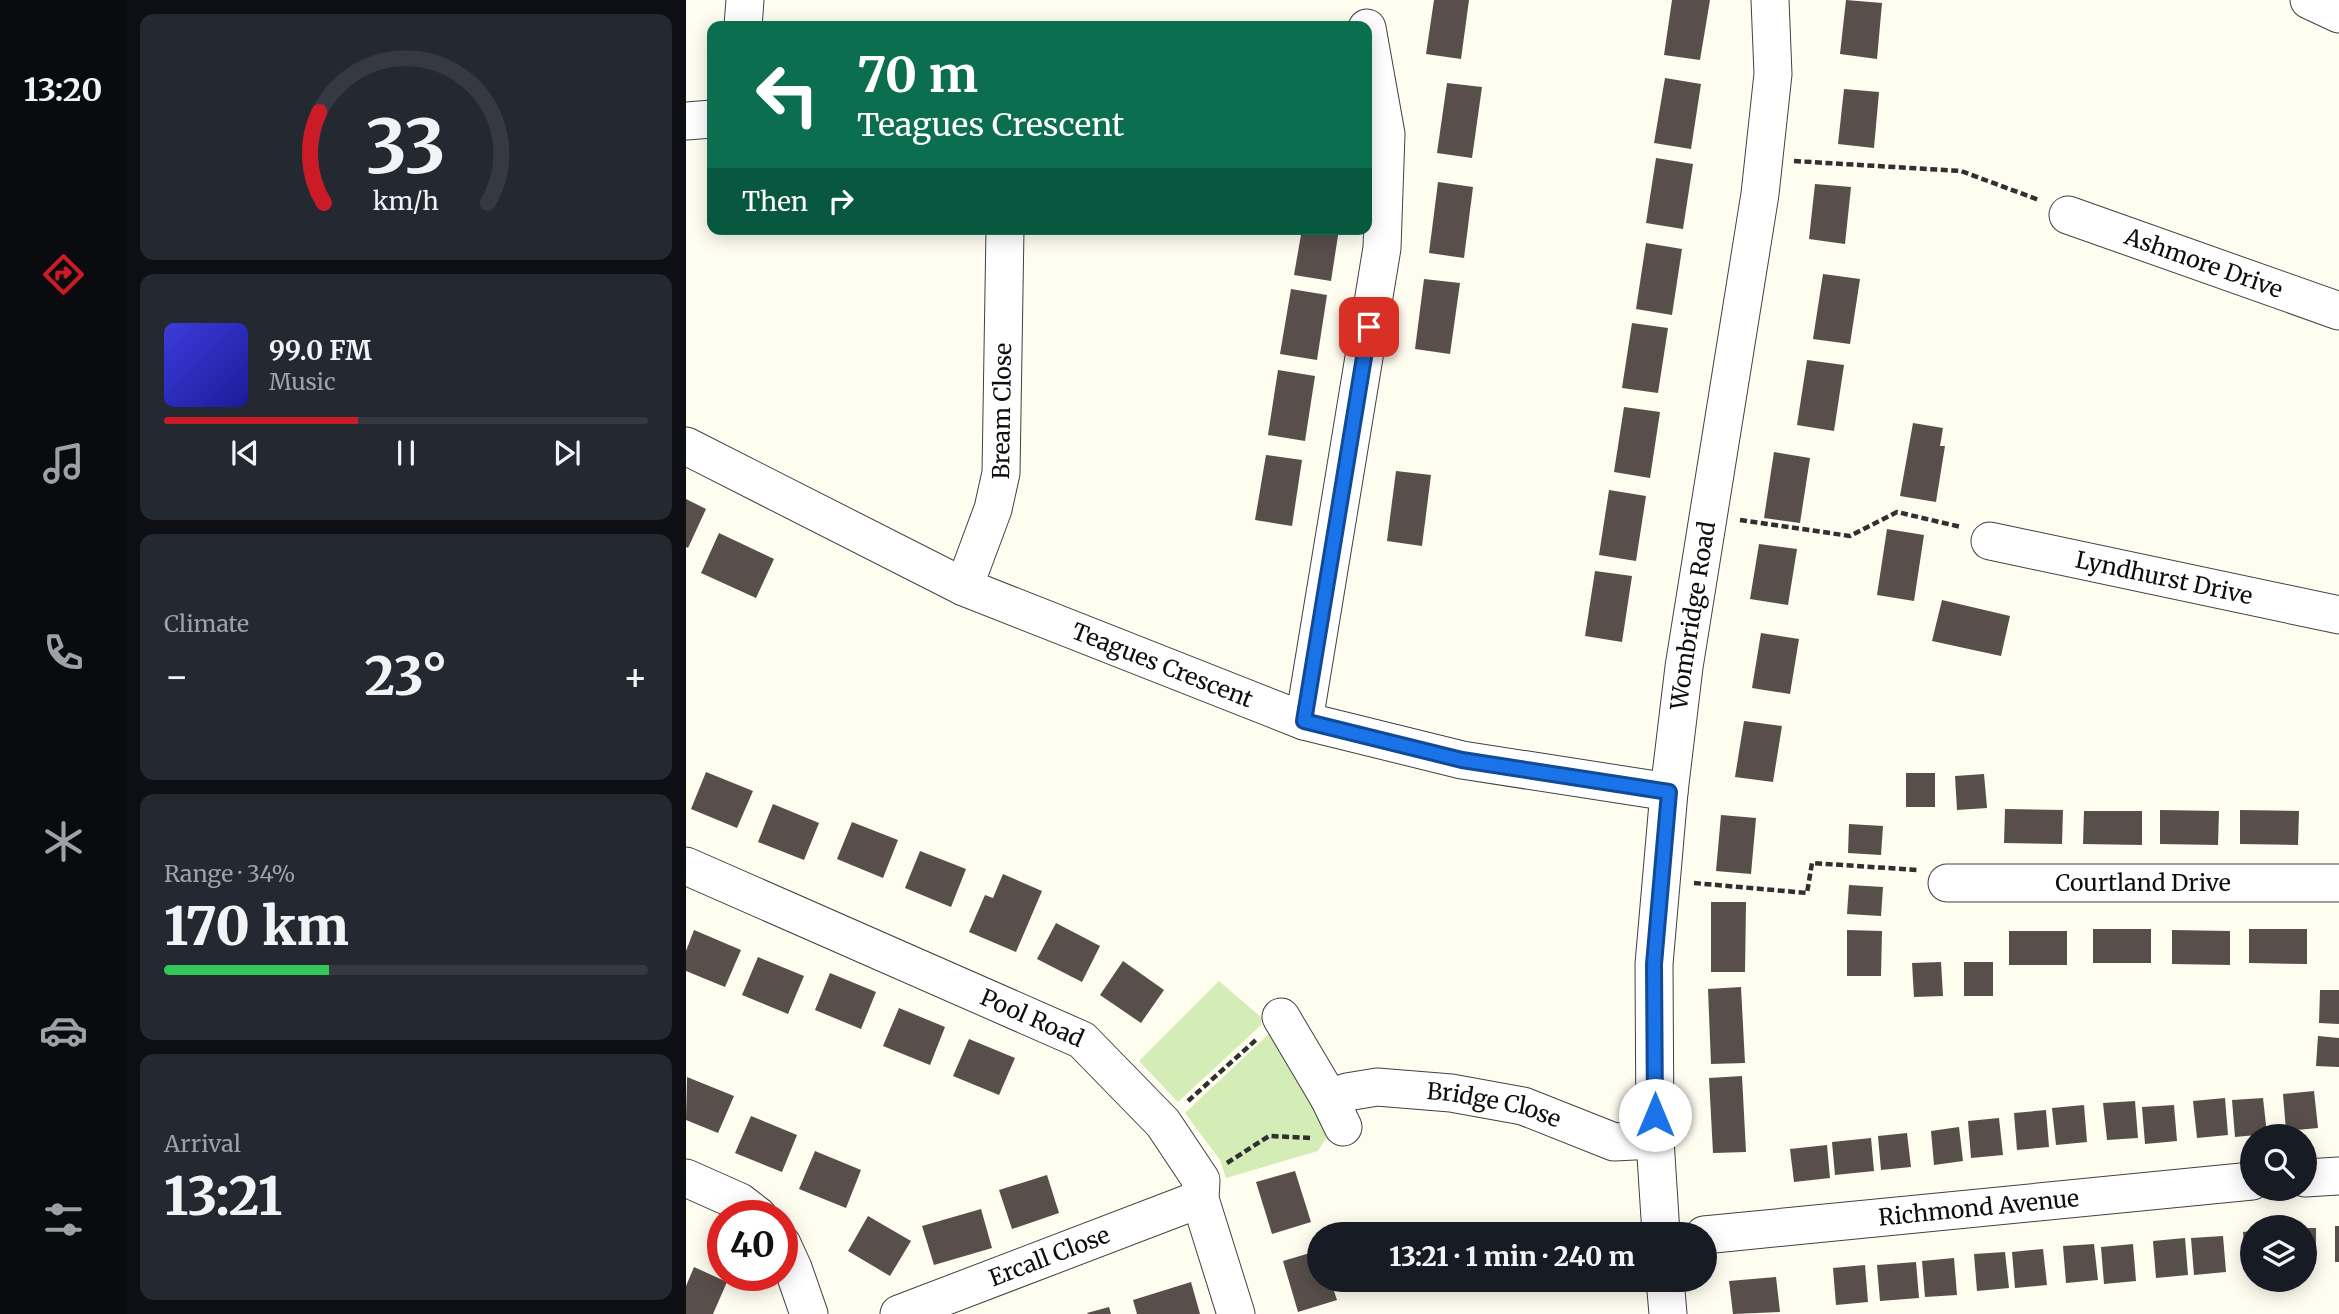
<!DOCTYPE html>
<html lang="en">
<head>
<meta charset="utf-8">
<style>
  :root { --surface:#171b24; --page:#242831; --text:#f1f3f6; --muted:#9ea1a6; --line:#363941; --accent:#ca1b27 }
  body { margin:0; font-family:Merriweather,serif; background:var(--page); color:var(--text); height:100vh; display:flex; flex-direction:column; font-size:26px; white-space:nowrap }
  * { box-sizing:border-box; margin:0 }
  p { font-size:23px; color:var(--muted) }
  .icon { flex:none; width:38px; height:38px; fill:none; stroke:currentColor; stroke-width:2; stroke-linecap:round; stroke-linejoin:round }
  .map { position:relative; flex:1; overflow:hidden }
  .side { display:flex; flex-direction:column; gap:14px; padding:14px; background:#0d0f14; width:560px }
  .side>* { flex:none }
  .banner { position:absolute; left:21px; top:21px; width:665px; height:214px; border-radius:14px; box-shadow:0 4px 18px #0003; background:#0b6e4f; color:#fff; overflow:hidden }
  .buttons { position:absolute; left:1554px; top:1124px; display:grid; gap:14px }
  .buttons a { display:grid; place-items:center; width:77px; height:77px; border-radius:50%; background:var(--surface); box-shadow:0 4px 18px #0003; font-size:35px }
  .speed { position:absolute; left:21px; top:1200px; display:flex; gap:14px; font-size:35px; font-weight:700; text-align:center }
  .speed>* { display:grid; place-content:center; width:91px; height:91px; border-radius:50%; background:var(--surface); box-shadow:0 4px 18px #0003; line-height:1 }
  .speed .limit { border:10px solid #d22; background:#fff; color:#111 }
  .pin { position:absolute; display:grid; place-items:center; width:60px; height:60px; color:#fff; margin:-30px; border-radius:14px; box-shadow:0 4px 10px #0006 }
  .me { position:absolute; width:77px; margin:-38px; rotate:0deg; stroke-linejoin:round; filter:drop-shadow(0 0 5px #0008) }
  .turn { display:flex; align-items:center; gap:24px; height:147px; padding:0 35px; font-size:32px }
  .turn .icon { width:91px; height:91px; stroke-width:2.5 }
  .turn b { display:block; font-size:49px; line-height:60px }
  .then { display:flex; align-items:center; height:66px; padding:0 35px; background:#0003; gap:14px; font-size:26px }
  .big { font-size:52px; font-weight:800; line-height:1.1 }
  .side .widget { flex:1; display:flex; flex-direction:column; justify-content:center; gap:10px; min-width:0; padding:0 24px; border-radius:14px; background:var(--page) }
  .side .dial { align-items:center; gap:0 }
  .dial svg { height:182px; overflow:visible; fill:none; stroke:var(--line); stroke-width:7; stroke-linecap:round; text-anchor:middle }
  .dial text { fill:var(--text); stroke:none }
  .song { display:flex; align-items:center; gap:21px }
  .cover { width:84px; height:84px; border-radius:10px; background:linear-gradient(135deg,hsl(240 70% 55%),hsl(240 70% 35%)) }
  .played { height:7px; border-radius:4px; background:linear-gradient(90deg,var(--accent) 40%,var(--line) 40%) }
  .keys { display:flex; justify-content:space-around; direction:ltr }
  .heat { display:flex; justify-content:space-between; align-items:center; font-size:38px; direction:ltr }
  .charge { height:10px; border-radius:5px; background:linear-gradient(90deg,#34c759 34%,var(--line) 0) }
  .trip { position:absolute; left:621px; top:1222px; width:410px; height:70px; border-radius:35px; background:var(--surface); box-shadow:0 4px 18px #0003; font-weight:800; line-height:70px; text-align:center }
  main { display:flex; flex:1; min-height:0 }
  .tabs { display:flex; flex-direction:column; width:126px; justify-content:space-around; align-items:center; background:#090b0e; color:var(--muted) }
  .tabs .icon { width:49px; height:49px }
  .tabs .active { color:var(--accent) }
  .tabs b { font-size:32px; color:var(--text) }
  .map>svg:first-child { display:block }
</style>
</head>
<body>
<main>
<nav class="tabs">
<b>13:20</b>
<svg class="icon active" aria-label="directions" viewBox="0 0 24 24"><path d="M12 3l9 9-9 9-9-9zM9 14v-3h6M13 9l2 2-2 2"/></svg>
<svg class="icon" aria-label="music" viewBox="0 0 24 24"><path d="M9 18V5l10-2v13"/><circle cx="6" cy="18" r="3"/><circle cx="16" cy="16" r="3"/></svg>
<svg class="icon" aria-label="phone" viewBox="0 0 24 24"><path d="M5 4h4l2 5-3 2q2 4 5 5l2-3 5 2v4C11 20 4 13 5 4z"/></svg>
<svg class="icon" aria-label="climate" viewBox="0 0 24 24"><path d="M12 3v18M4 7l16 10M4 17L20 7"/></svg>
<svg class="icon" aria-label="car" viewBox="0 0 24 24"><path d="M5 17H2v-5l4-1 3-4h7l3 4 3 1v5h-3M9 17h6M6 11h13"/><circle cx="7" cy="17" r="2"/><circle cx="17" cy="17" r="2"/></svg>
<svg class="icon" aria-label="filters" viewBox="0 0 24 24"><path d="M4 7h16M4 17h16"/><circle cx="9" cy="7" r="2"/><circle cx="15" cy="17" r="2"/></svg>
</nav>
<section class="side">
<div class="widget dial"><svg viewBox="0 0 100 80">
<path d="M14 69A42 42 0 1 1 86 69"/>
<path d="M14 69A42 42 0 0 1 12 29" stroke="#ca1b27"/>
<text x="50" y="56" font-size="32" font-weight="700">33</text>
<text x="50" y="72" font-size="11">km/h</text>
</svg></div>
<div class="widget">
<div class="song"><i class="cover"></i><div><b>99.0 FM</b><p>Music</p></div></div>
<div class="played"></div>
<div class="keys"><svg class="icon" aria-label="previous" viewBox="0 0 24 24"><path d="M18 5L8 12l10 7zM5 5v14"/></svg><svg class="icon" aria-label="pause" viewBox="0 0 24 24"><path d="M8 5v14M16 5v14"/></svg><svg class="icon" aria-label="next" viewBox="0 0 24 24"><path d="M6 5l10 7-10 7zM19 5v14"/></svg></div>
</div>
<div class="widget"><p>Climate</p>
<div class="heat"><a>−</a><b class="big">23°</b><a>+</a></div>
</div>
<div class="widget"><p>Range · 34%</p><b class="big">170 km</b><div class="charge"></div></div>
<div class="widget"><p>Arrival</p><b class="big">13:21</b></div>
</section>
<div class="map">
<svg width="1653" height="1314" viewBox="0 0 1653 1314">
  <rect width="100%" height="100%" fill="#fffcf0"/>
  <!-- green -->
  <g fill="#d4edb6">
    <polygon points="533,981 576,1018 575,1025 492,1102 453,1061"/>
    <polygon points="586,1031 643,1133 632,1151 540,1178 534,1160 499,1113"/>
  </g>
  <!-- building -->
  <g fill="#584f4a">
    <polygon points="748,0 783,0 775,59 740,54"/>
    <polygon points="986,0 1024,0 1014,60 978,55"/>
    <polygon points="1160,0 1196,3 1191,59 1154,54"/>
    <polygon points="979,78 1015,84 1005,149 968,143"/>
    <polygon points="761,83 796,87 786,158 751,153"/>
    <polygon points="1158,89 1193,92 1188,148 1152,144"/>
    <polygon points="970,158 1007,164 997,229 960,223"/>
    <polygon points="752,182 787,187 778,258 743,253"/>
    <polygon points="1129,184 1165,187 1159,244 1123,239"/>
    <polygon points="616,229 653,229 645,281 608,275"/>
    <polygon points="960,243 996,249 986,315 950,309"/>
    <polygon points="1137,274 1174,279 1164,344 1127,339"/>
    <polygon points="738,279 774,283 764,354 729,349"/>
    <polygon points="605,289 641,295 631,360 594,354"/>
    <polygon points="946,323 982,328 972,393 936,388"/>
    <polygon points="1121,360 1158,365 1148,431 1111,425"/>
    <polygon points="592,370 629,376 619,441 582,435"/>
    <polygon points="938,407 974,412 964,478 928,472"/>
    <polygon points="1227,423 1257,428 1254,446 1259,446 1250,502 1214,496"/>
    <polygon points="1088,452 1124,458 1114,523 1078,518"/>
    <polygon points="580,455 616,460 606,526 569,520"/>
    <polygon points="710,471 745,475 736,546 701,541"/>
    <polygon points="923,490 960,496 950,561 913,555"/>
    <polygon points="0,499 20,509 2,548 0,547"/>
    <polygon points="1201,529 1238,535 1228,601 1191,595"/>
    <polygon points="33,533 88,559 70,598 15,573"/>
    <polygon points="1073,544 1111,549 1102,605 1064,599"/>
    <polygon points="909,571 946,576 936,642 899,636"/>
    <polygon points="1256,600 1324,616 1315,656 1246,641"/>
    <polygon points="1075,633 1113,639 1104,694 1066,688"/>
    <polygon points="1058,721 1096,726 1087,782 1049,777"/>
    <polygon points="20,772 67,791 51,828 5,809"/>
    <rect x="1220" y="773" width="29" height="34"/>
    <polygon points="1298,774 1301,808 1271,810 1269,776"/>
    <polygon points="87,804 133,823 118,860 72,842"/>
    <polygon points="1319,809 1377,810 1376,844 1318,843"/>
    <polygon points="1474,810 1533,811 1532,845 1474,844"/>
    <polygon points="1554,810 1613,811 1612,845 1554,844"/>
    <polygon points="1398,811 1456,811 1456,845 1397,844"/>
    <polygon points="1035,815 1070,818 1065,874 1030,871"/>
    <polygon points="166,822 212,840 197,878 151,859"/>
    <polygon points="1163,824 1197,826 1195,855 1162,853"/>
    <polygon points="234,851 280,869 265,907 219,888"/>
    <polygon points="317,874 356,891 330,952 283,932 299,895 307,898"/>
    <polygon points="1163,885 1197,887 1195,916 1161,914"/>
    <polygon points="1025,902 1060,902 1059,972 1025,972"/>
    <polygon points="370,923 414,946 396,982 351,959"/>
    <rect x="1407" y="929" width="58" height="34"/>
    <polygon points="1563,929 1621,929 1621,964 1563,963"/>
    <polygon points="8,930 55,950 39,987 0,971 0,951"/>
    <polygon points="1161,930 1196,931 1195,976 1161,976"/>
    <polygon points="1486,930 1544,931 1544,965 1486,964"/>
    <rect x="1323" y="931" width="58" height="34"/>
    <polygon points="72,957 118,976 102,1014 56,995"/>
    <polygon points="437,961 478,990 455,1023 414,995"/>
    <polygon points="1255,962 1257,996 1228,997 1226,963"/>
    <rect x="1278" y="962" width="29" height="34"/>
    <polygon points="144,973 190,992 175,1029 129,1010"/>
    <polygon points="1055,987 1059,1063 1025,1064 1022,989"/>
    <polygon points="1634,990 1653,990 1653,1024 1633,1023"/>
    <polygon points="213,1008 259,1027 244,1065 197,1046"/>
    <polygon points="1632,1036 1653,1038 1653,1067 1630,1066"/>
    <polygon points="283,1039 329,1058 313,1095 267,1076"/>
    <polygon points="1056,1076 1060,1152 1027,1153 1023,1078"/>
    <polygon points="1,1077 48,1096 32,1133 0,1120"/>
    <polygon points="1628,1091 1632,1128 1600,1131 1597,1094"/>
    <polygon points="1539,1098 1542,1135 1511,1138 1507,1101"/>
    <polygon points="1577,1098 1581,1134 1549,1137 1546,1100"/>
    <polygon points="1449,1101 1452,1138 1421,1140 1417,1103"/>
    <polygon points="1398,1105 1401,1142 1370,1145 1366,1108"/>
    <polygon points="1488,1105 1491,1141 1459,1144 1456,1107"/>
    <polygon points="1360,1110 1363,1147 1331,1150 1328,1113"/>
    <polygon points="65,1116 111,1135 96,1172 49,1153"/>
    <polygon points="1313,1118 1317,1155 1285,1158 1282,1121"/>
    <polygon points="1273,1127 1277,1161 1248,1165 1245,1131"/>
    <polygon points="1221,1133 1225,1167 1195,1170 1192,1136"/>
    <polygon points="1185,1138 1188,1171 1149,1175 1146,1142"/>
    <polygon points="1141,1145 1144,1178 1108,1182 1104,1149"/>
    <polygon points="129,1151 175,1170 160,1208 113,1189"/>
    <polygon points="609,1171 625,1222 586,1234 570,1182"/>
    <polygon points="361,1175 373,1213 326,1229 313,1190"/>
    <polygon points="295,1209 306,1248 248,1265 236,1226"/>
    <polygon points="182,1216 225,1241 204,1276 162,1251"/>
    <rect x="1649" y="1226" width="4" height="36"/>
    <polygon points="1619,1228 1630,1228 1630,1264 1619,1265"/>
    <polygon points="1566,1231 1566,1268 1560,1268 1557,1232"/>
    <polygon points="1537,1236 1540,1272 1508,1275 1505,1238"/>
    <polygon points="1499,1238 1502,1275 1470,1278 1467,1241"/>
    <polygon points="1408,1244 1412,1280 1380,1283 1377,1246"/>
    <polygon points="1447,1244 1450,1281 1418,1284 1415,1247"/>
    <polygon points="1357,1249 1361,1285 1329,1288 1326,1252"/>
    <polygon points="634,1250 634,1279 644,1279 651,1300 612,1312 597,1261"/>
    <polygon points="1319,1252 1323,1288 1291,1291 1288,1254"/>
    <polygon points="1268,1258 1271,1295 1239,1297 1236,1261"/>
    <polygon points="1230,1262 1233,1298 1194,1301 1191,1265"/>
    <polygon points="1179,1265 1182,1302 1150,1305 1147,1268"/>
    <polygon points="8,1267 41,1282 27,1314 0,1314 0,1286"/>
    <polygon points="1090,1277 1094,1312 1047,1314 1043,1281"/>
    <polygon points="505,1282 514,1314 451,1314 447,1300"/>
    <polygon points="423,1307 425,1314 402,1314 401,1313"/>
  </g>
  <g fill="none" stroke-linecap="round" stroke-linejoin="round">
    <defs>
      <g id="minor">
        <polyline points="1623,0 1653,14"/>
        <polyline points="57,26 59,0"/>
        <polyline points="0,121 26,119"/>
        <path id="s1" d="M1382,215L1653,311"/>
        <path id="s2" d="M0,446L278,587L618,721L776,760L983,792"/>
        <path id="s3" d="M1304,541L1653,615"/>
        <path id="s4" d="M278,587L307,509L315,473L319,229"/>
        <polyline points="618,721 696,248 700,134 681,28"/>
        <path id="s5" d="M0,866L396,1040L477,1123L515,1180L514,1199L550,1314"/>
        <path id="s6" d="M1261,883H1653"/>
        <polyline points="595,1017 643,1098 657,1127"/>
        <path id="s7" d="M643,1098L661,1092L691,1087L765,1093L837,1106L928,1142L969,1140"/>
        <polyline points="0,1178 54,1202 72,1216"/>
        <polyline points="1619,1178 1653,1176"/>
        <path id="s8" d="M975,1234L969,1140L968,964L983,792L998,667L1074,194L1087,74L1084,0"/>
        <path id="s9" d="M1018,1235L1566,1181"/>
        <polyline points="96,1244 107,1268 123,1314"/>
        <polyline points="979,1279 982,1314"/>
        <path id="s10" d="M213,1314L514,1199"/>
      </g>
    </defs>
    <!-- minor casing -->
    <use href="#minor" stroke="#414141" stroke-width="39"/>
    <!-- path -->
    <g stroke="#303030" stroke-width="4.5" stroke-dasharray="7 3.5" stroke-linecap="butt">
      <polyline points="1108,161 1275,171 1353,200"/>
      <polyline points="1054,520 1164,536 1211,512 1275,527"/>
      <polyline points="1008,883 1121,893 1126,863 1231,870"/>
      <polyline points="502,1101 571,1039"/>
      <polyline points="541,1163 583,1136 626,1138"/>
    </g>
    <!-- minor -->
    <use href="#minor" stroke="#fff" stroke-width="37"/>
  </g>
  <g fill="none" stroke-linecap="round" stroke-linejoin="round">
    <defs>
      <polyline id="route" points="683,327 618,721 776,760 983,792 968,964 969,1115"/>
    </defs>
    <!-- route casing -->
    <use href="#route" stroke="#114b97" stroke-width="18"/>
    <!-- route -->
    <use href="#route" stroke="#1a73e8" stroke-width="12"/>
  </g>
  <g text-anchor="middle" stroke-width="7" stroke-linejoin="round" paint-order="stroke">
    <!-- street labels -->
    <g font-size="23" fill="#0e0e0e" stroke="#fff">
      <text dy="8" stroke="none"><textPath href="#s1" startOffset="144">Ashmore Drive</textPath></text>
      <text dy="8" stroke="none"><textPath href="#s4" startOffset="182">Bream Close</textPath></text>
      <text dy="8" stroke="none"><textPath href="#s3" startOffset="178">Lyndhurst Drive</textPath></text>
      <text dy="8" stroke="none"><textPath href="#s8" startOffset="621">Wombridge Road</textPath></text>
      <text dy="8" stroke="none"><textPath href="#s2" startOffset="525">Teagues Crescent</textPath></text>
      <text dy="8" stroke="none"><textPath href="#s6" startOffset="196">Courtland Drive</textPath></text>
      <text dy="8" stroke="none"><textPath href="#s5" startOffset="378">Pool Road</textPath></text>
      <text dy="8" stroke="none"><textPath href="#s7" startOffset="168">Bridge Close</textPath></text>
      <text dy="8" stroke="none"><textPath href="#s9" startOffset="276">Richmond Avenue</textPath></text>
      <text dy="8" stroke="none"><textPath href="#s10" startOffset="161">Ercall Close</textPath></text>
    </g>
  </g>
</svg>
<div class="buttons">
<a><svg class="icon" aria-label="search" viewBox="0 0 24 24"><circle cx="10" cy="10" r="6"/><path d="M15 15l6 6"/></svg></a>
<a><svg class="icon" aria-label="layers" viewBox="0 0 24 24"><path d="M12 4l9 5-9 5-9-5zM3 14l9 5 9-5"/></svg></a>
</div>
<div class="speed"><div class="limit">40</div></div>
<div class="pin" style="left:683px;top:327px;background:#d93025"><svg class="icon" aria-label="arrive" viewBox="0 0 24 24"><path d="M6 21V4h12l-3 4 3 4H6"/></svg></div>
<svg class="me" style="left:969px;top:1115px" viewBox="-20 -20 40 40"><circle r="19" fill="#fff"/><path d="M0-13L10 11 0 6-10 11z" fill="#1a73e8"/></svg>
<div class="trip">13:21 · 1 min · 240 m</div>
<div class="banner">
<div class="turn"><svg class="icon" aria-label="left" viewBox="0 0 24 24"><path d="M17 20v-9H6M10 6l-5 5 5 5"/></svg><div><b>70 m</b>Teagues Crescent</div></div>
<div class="then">Then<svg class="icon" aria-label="right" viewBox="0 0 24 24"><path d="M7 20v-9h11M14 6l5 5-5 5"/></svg></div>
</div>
</div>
</main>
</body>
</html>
